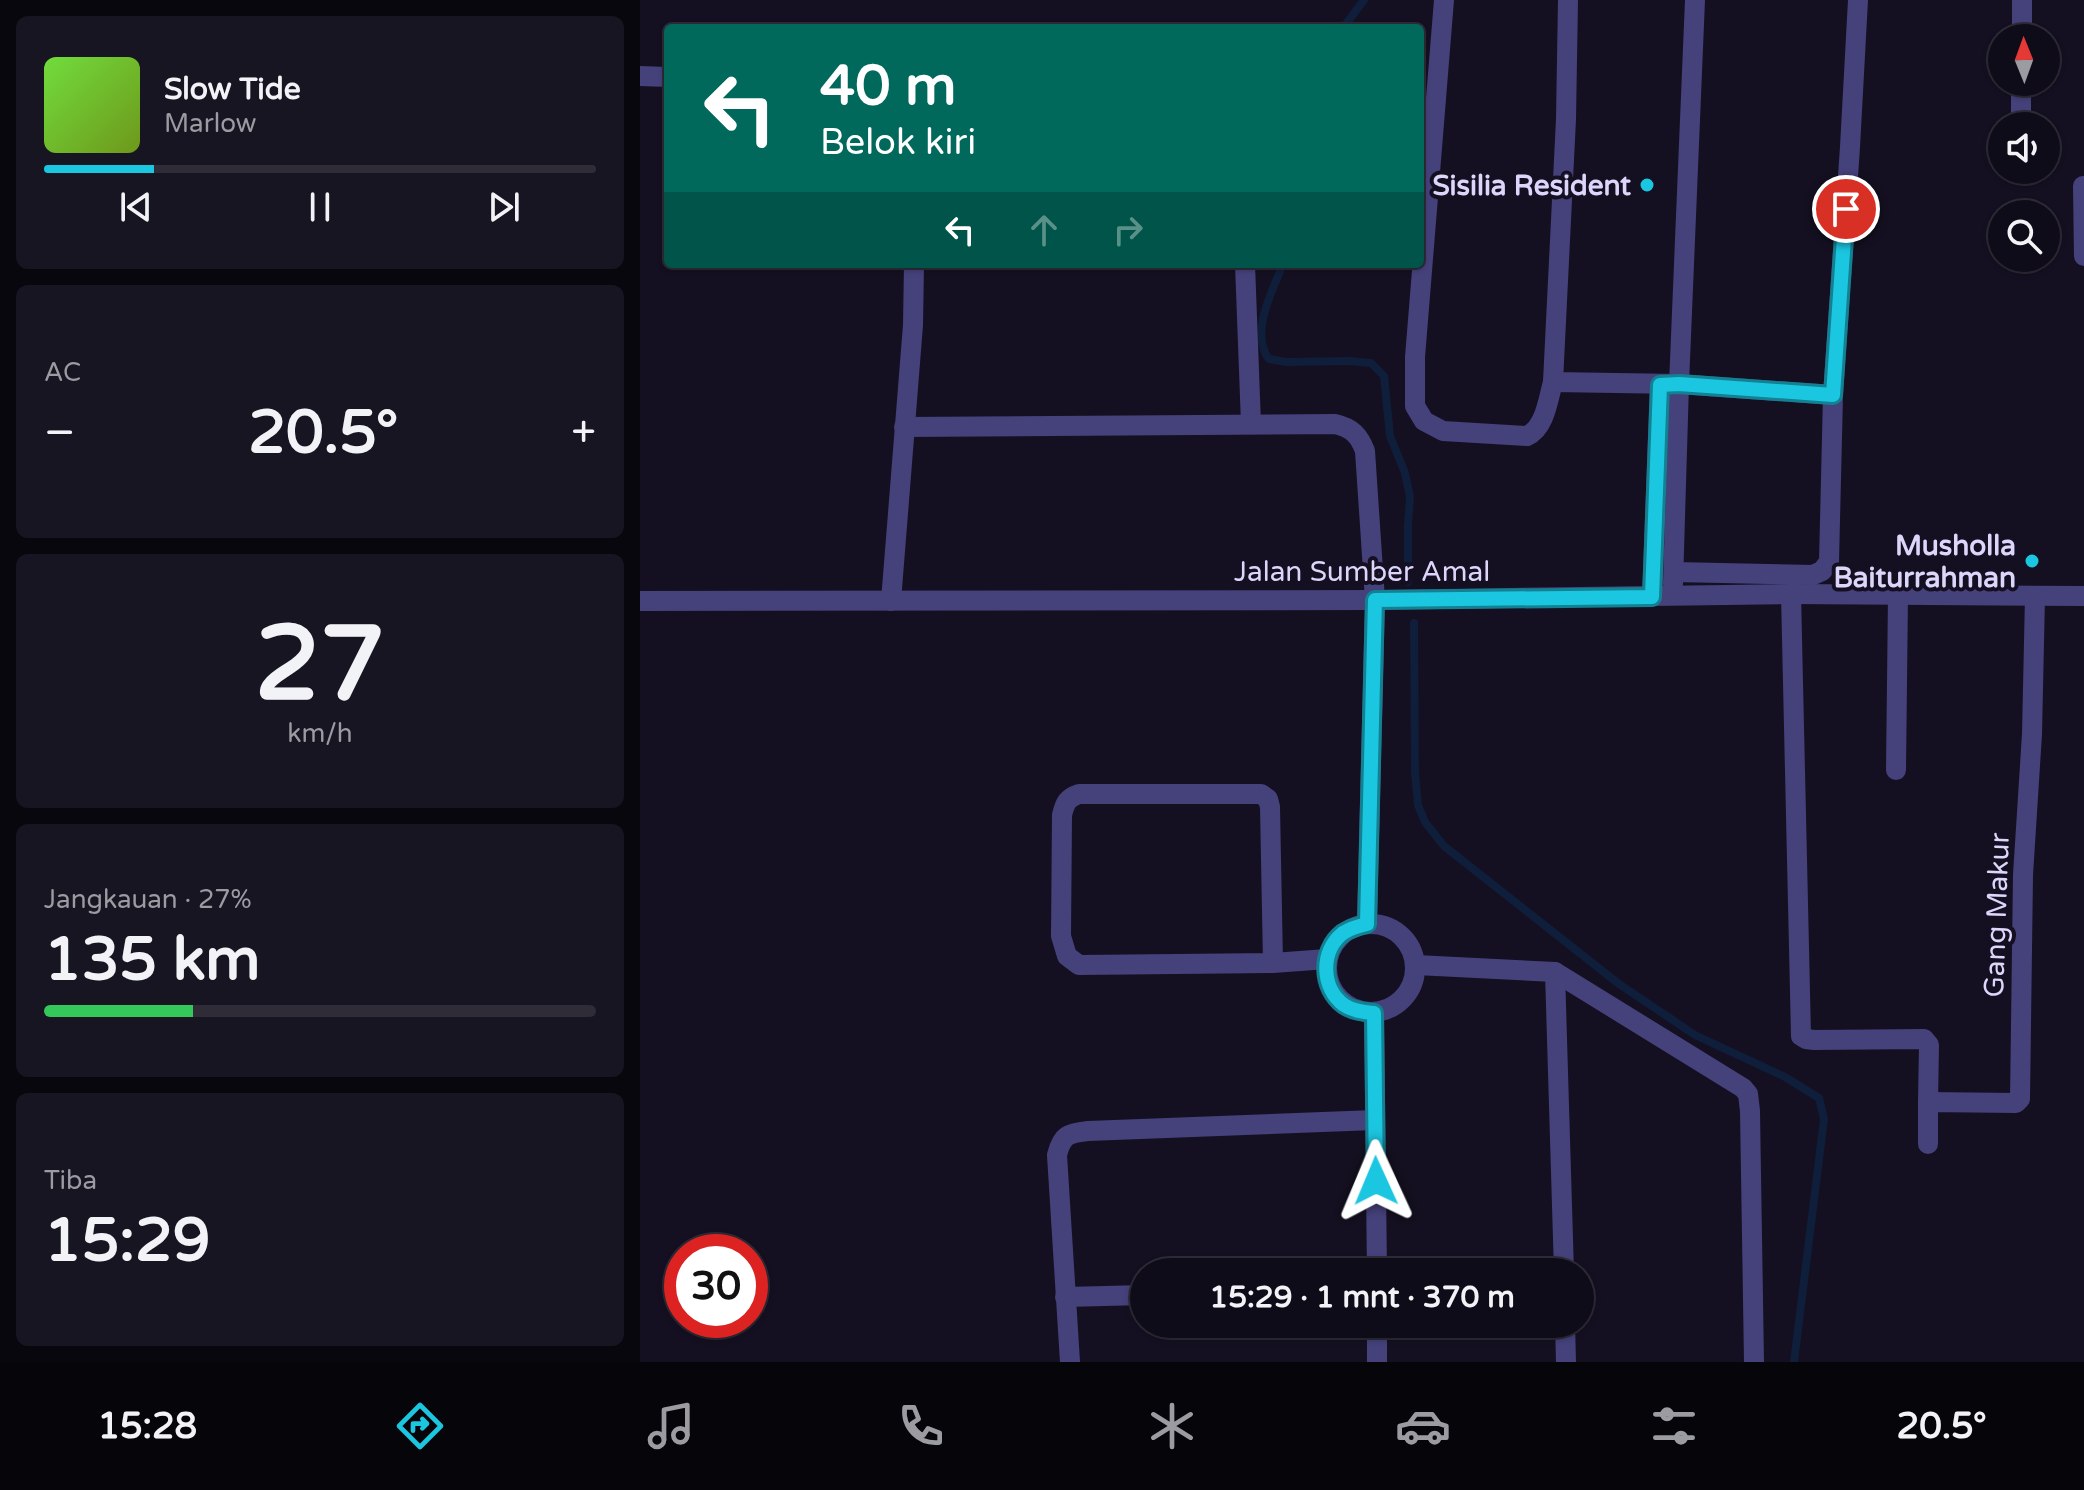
<!DOCTYPE html>
<html lang="id">
<head>
<meta charset="utf-8">
<style>
  :root { --surface:#0f0c19; --page:#181522; --text:#f1f3f6; --muted:#9b9ba2; --line:#2f2c38; --accent:#1bc6e1 }
  body { margin:0; font-family:"Varela Round",sans-serif; background:var(--page); color:var(--text); height:100vh; display:flex; flex-direction:column; font-size:30px; white-space:nowrap }
  * { box-sizing:border-box; margin:0 }
  p { font-size:26px; color:var(--muted) }
  .icon { flex:none; width:44px; height:44px; fill:none; stroke:currentColor; stroke-width:2; stroke-linecap:round; stroke-linejoin:round }
  .map { position:relative; flex:1; overflow:hidden }
  .panel { display:flex; flex-direction:column; gap:16px; padding:16px; background:#08070e; width:640px }
  .panel>* { flex:none }
  .top-card { position:absolute; left:24px; top:24px; width:760px; height:244px; border-radius:8px; box-shadow:0 2px 6px #0004,0 0 0 2px var(--line); background:#00695c; color:#fff; overflow:hidden }
  .needle { width:52px; rotate:359deg }
  .controls { position:absolute; left:1348px; top:24px; display:grid; gap:16px }
  .controls a { display:grid; place-items:center; width:72px; height:72px; border-radius:50%; background:var(--surface); box-shadow:0 2px 6px #0004,0 0 0 2px var(--line); font-size:40px }
  .speed { position:absolute; left:24px; top:1234px; display:flex; gap:16px; font-size:40px; font-weight:700; text-align:center }
  .speed>* { display:grid; place-content:center; width:104px; height:104px; border-radius:50%; background:var(--surface); box-shadow:0 2px 6px #0004,0 0 0 2px var(--line); line-height:1 }
  .speed .limit { border:12px solid #d22; background:#fff; color:#111 }
  .pin { position:absolute; display:grid; place-items:center; width:68px; height:68px; color:#fff; margin:-34px; border:4px solid #fff; border-radius:50%; box-shadow:0 2px 8px #0007 }
  .me { position:absolute; width:88px; margin:-44px; rotate:359deg; stroke-linejoin:round; filter:drop-shadow(0 0 6px #0008) }
  .turn { display:flex; align-items:center; gap:28px; height:168px; padding:0 24px; font-size:36px }
  .turn .icon { width:104px; height:104px; stroke-width:2.5 }
  .turn b { display:block; font-size:56px; line-height:68px }
  .lanes { display:flex; align-items:center; height:76px; padding:0 24px; background:#0003; justify-content:center; gap:40px; direction:ltr }
  .lanes .off { opacity:.35 }
  .big { font-size:60px; font-weight:800; line-height:1.1 }
  .panel .card { flex:1; display:flex; flex-direction:column; justify-content:center; gap:12px; min-width:0; padding:0 28px; border-radius:12px; background:var(--page) }
  .panel .dial { align-items:center; gap:0 }
  .dial b { font-size:104px; line-height:1 }
  .song { display:flex; align-items:center; gap:24px }
  .cover { width:96px; height:96px; border-radius:12px; background:linear-gradient(135deg,hsl(100 70% 55%),hsl(80 70% 35%)) }
  .played { height:8px; border-radius:4px; background:linear-gradient(90deg,var(--accent) 20%,var(--line) 20%) }
  .keys { display:flex; justify-content:space-around; direction:ltr }
  .heat { display:flex; justify-content:space-between; align-items:center; font-size:44px; direction:ltr }
  .charge { height:12px; border-radius:6px; background:linear-gradient(90deg,#34c759 27%,var(--line) 0) }
  .trip { position:absolute; left:490px; top:1258px; width:464px; height:80px; border-radius:40px; background:var(--surface); box-shadow:0 2px 6px #0004,0 0 0 2px var(--line); font-weight:800; line-height:80px; text-align:center }
  .tab-bar { display:flex; height:128px; justify-content:space-around; align-items:center; background:#06050a; color:var(--muted) }
  .tab-bar .icon { width:56px; height:56px }
  .tab-bar .selected { color:var(--accent) }
  .tab-bar b { font-size:36px; color:var(--text) }
  main { display:flex; flex:1; min-height:0 }
  .map>svg:first-child { display:block }
</style>
</head>
<body>
<main>
<section class="panel">
<div class="card">
<div class="song"><i class="cover"></i><div><b>Slow Tide</b><p>Marlow</p></div></div>
<div class="played"></div>
<div class="keys"><svg class="icon" aria-label="previous" viewBox="0 0 24 24"><path d="M18 5L8 12l10 7zM5 5v14"/></svg><svg class="icon" aria-label="pause" viewBox="0 0 24 24"><path d="M8 5v14M16 5v14"/></svg><svg class="icon" aria-label="next" viewBox="0 0 24 24"><path d="M6 5l10 7-10 7zM19 5v14"/></svg></div>
</div>
<div class="card"><p>AC</p>
<div class="heat"><a>−</a><b class="big">20.5°</b><a>+</a></div>
</div>
<div class="card dial"><b>27</b><p>km/h</p></div>
<div class="card"><p>Jangkauan · 27%</p><b class="big">135 km</b><div class="charge"></div></div>
<div class="card"><p>Tiba</p><b class="big">15:29</b></div>
</section>
<div class="map">
<svg width="1444" height="1362" viewBox="0 0 1444 1362">
  <rect width="100%" height="100%" fill="#141021"/>
  <g fill="none" stroke-linecap="round" stroke-linejoin="round">
    <!-- stream -->
    <g stroke="#0f1e3b" stroke-width="8">
      <polyline points="703,28 724,0"/>
      <path d="M643,264C633,290 609,333 629,359L646,362L709,361L731,363L744,376L750,436L765,473L770,497L768,525V582"/>
      <polyline points="774,623 775,773 778,805 785,822 804,846 979,984 1055,1035 1145,1077 1179,1098 1184,1119 1154,1362"/>
    </g>
    <!-- minor -->
    <g stroke="#45417b" stroke-width="20">
      <path d="M804,0L775,357V406L784,421L803,431L887,436C905,428 908,400 913,382"/>
      <polyline points="928,0 926,119 913,382 1039,384 1193,395"/>
      <polyline points="1382,38 1382,0"/>
      <polyline points="0,76 28,77"/>
      <polyline points="1381,126 1381,82"/>
      <polyline points="1443,186 1444,256"/>
      <polyline points="605,264 611,424"/>
      <path d="M264,427L695,424C712,428 719,435 725,451L735,600L727,924"/>
      <polyline points="1034,572 1173,575 1182,571 1189,562 1193,395 1210,147 1218,0"/>
      <polyline points="1033,584 1039,384 1055,0"/>
      <polyline points="1151,594 1161,1036 1166,1039 1174,1040 1284,1039 1289,1045 1288,1102"/>
      <polyline points="1012,597 1020,385"/>
      <polyline points="0,601 735,600 1151,594 1444,596"/>
      <polyline points="251,601 273,325 274,264"/>
      <polyline points="1256,770 1258,595"/>
      <circle cx="731" cy="968" r="44"/>
      <path d="M633,963L630,807L628,799L621,794H439C427,798 425,803 422,815L421,936L427,956L439,965L633,963L687,959"/>
      <polyline points="776,965 915,972 1103,1088 1108,1094 1110,1111 1114,1362"/>
      <polyline points="915,972 924,1272"/>
      <polyline points="734,1013 737,1272"/>
      <polyline points="1288,1144 1288,1102 1376,1103 1380,1099 1383,875 1392,734 1395,596"/>
      <polyline points="425,1297 504,1295"/>
      <polyline points="925,1324 926,1362"/>
      <path d="M430,1362L417,1155C422,1135 428,1133 448,1131L735,1120"/>
      <polyline points="737,1362 737,1324"/>
    </g>
  </g>
  <g fill="none" stroke-linecap="round" stroke-linejoin="round">
    <defs>
      <path id="route" d="M736,1181L734,1013C724,1012 713,1011 704,1005C681,988 680,951 703,933C711,928 718,926 727,924L735,600L1012,597L1020,385L1039,384L1193,395L1206,209"/>
    </defs>
    <!-- route casing -->
    <use href="#route" stroke="#128192" stroke-width="20"/>
    <!-- route -->
    <use href="#route" stroke="#1bc6e1" stroke-width="14"/>
  </g>
  <!-- markers -->
  <g fill="#1bc6e1" stroke="#141021" stroke-width="3">
    <circle cx="1007" cy="185" r="8"/>
    <circle cx="1392" cy="561" r="8"/>
  </g>
  <g text-anchor="middle" stroke-width="8" stroke-linejoin="round" paint-order="stroke">
    <!-- poi labels -->
    <g font-size="28" font-weight="bold" fill="#dbd6fa" stroke="#141021" text-anchor="end">
      <text x="991" y="195">Sisilia Resident</text>
      <text x="1376" y="555">Musholla<tspan x="1376" dy="32">Baiturrahman</tspan></text>
    </g>
    <!-- street labels -->
    <g font-size="28" fill="#dbd6fa" stroke="#141021">
      <text x="722" y="581">Jalan Sumber Amal</text>
      <text transform="translate(1356 915) rotate(-88)" y="10">Gang Makur</text>
    </g>
  </g>
</svg>
<div class="controls">
<a><svg class="needle" viewBox="-14 -14 28 28"><path d="M0-13l5 13h-10z" fill="#e53935"/><path d="M0 13l5-13h-10z" fill="#9b9ba2"/></svg></a>
<a><svg class="icon" aria-label="sound" viewBox="0 0 24 24"><path d="M4 9h4l5-4v14l-5-4H4zM17 9q2 3 0 6"/></svg></a>
<a><svg class="icon" aria-label="search" viewBox="0 0 24 24"><circle cx="10" cy="10" r="6"/><path d="M15 15l6 6"/></svg></a>
</div>
<div class="speed"><div class="limit">30</div></div>
<div class="pin" style="left:1206px;top:209px;background:#d93025"><svg class="icon" aria-label="arrive" viewBox="0 0 24 24"><path d="M6 21V4h12l-3 4 3 4H6"/></svg></div>
<svg class="me" style="left:736px;top:1181px" viewBox="-20 -20 40 40"><path d="M0-17L14 15 0 8-14 15z" fill="#1bc6e1" stroke="#fff" stroke-width="4"/></svg>
<div class="trip">15:29 · 1 mnt · 370 m</div>
<div class="top-card">
<div class="turn"><svg class="icon" aria-label="left" viewBox="0 0 24 24"><path d="M17 20v-9H6M10 6l-5 5 5 5"/></svg><div><b>40 m</b>Belok kiri</div></div>
<div class="lanes"><svg class="icon" aria-label="left" viewBox="0 0 24 24"><path d="M17 20v-9H6M10 6l-5 5 5 5"/></svg><svg class="icon off" aria-label="ahead" viewBox="0 0 24 24"><path d="M12 20V5M6 11l6-6 6 6"/></svg><svg class="icon off" aria-label="right" viewBox="0 0 24 24"><path d="M7 20v-9h11M14 6l5 5-5 5"/></svg></div>
</div>
</div>
</main>
<nav class="tab-bar">
<b>15:28</b>
<svg class="icon selected" aria-label="directions" viewBox="0 0 24 24"><path d="M12 3l9 9-9 9-9-9zM9 14v-3h6M13 9l2 2-2 2"/></svg>
<svg class="icon" aria-label="music" viewBox="0 0 24 24"><path d="M9 18V5l10-2v13"/><circle cx="6" cy="18" r="3"/><circle cx="16" cy="16" r="3"/></svg>
<svg class="icon" aria-label="phone" viewBox="0 0 24 24"><path d="M5 4h4l2 5-3 2q2 4 5 5l2-3 5 2v4C11 20 4 13 5 4z"/></svg>
<svg class="icon" aria-label="climate" viewBox="0 0 24 24"><path d="M12 3v18M4 7l16 10M4 17L20 7"/></svg>
<svg class="icon" aria-label="car" viewBox="0 0 24 24"><path d="M5 17H2v-5l4-1 3-4h7l3 4 3 1v5h-3M9 17h6M6 11h13"/><circle cx="7" cy="17" r="2"/><circle cx="17" cy="17" r="2"/></svg>
<svg class="icon" aria-label="filters" viewBox="0 0 24 24"><path d="M4 7h16M4 17h16"/><circle cx="9" cy="7" r="2"/><circle cx="15" cy="17" r="2"/></svg>
<b>20.5°</b>
</nav>
</body>
</html>
